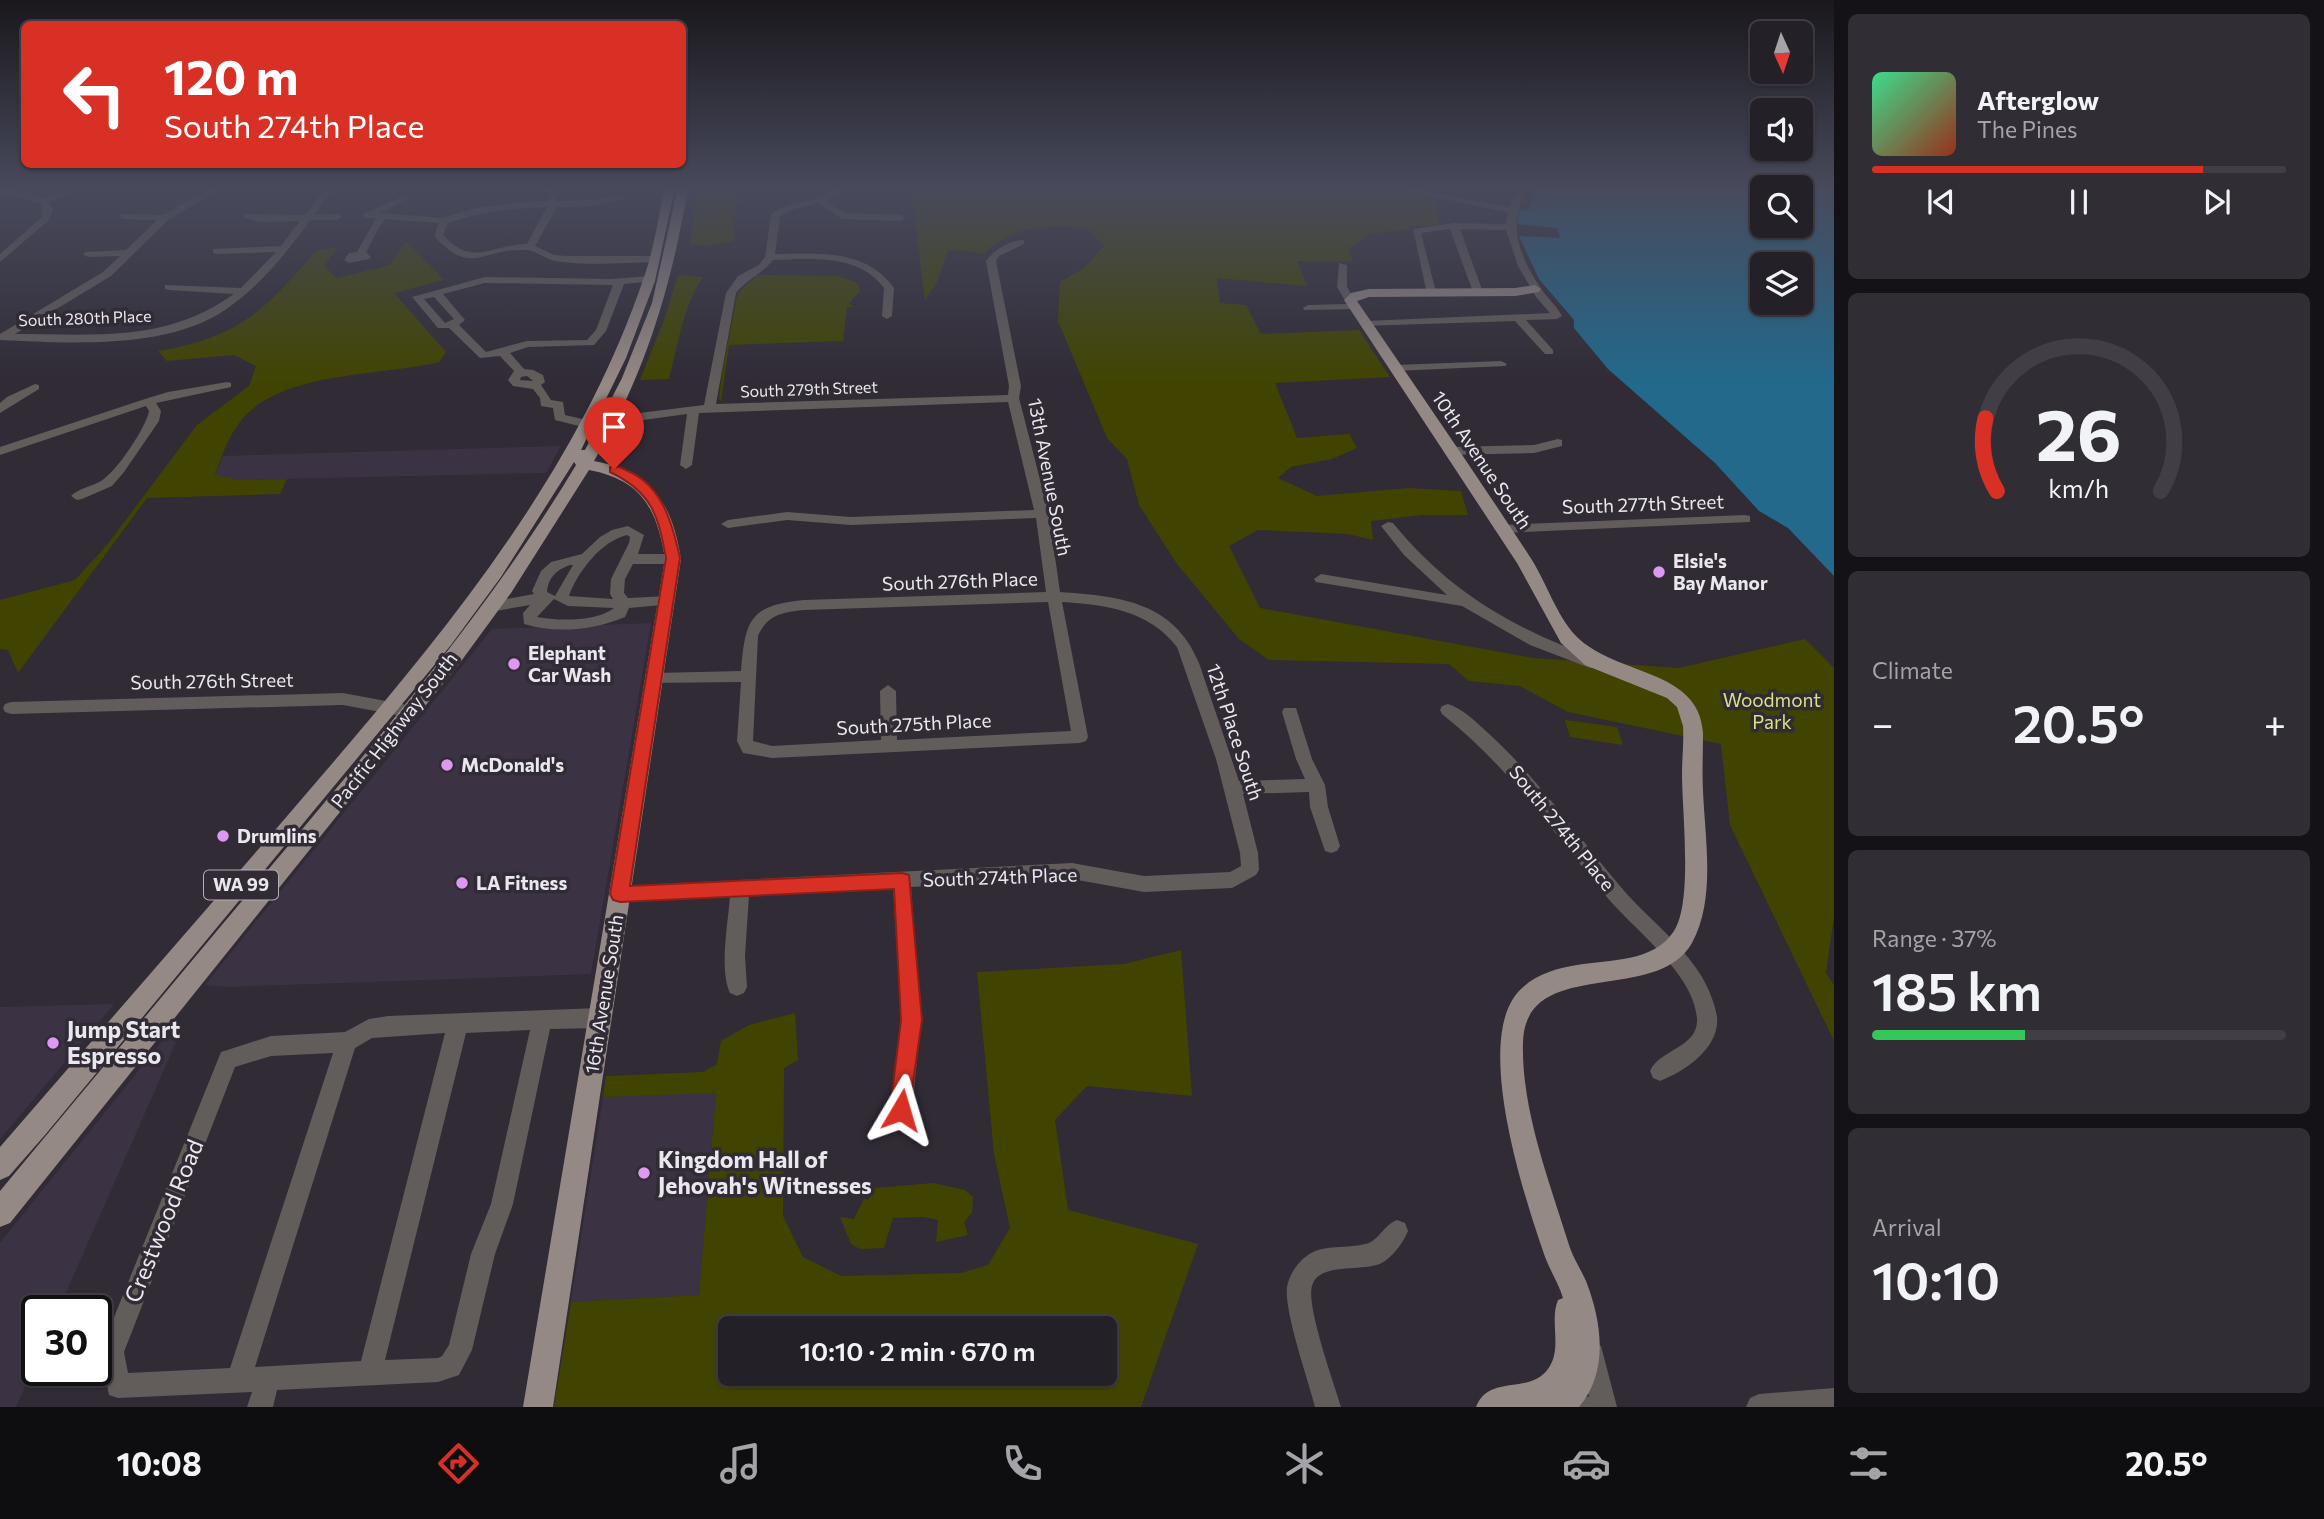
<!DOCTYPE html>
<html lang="en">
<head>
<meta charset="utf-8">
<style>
  :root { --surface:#242028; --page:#302d34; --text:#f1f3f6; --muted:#a3a3a8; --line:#413e45; --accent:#d93025 }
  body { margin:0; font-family:Commissioner,sans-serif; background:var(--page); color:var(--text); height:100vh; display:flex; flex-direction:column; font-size:26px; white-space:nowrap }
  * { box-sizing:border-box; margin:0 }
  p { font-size:23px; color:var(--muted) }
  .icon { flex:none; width:38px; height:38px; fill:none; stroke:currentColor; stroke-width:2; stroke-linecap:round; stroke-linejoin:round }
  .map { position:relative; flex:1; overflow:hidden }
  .side { display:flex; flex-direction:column; gap:14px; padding:14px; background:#141216; width:490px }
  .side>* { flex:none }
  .hud { position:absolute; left:21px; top:21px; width:665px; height:147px; border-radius:10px; box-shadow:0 2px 5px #0004,0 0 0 2px var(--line); background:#d93025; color:#fff; overflow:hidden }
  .needle { width:46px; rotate:177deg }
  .tools { position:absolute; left:1750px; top:21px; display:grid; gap:14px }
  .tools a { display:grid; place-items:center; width:63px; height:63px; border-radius:10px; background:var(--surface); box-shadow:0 2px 5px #0004,0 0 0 2px var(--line); font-size:35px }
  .speed { position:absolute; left:21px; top:1295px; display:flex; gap:14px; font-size:35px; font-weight:700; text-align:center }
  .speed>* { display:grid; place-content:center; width:91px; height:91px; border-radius:50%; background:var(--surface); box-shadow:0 2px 5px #0004,0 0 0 2px var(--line); line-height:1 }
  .speed .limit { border:4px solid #111; border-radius:10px; background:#fff; color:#111 }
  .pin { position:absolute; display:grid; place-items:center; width:60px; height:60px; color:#fff; margin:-72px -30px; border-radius:50% 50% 50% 0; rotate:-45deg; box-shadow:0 0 7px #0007 }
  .pin .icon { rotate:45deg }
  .me { position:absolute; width:77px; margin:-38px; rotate:7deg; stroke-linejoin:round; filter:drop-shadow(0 0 5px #0008) }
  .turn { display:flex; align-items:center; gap:24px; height:147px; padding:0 28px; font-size:32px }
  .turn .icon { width:91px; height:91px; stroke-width:2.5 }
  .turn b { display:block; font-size:49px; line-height:60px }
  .big { font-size:52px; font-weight:600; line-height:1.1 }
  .side .widget { flex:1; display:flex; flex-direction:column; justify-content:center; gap:10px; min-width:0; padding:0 24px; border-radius:10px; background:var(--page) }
  .side .dial { align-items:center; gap:0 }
  .dial svg { height:182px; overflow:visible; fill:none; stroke:var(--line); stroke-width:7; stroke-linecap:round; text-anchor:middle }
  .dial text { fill:var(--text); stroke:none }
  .song { display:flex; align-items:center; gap:21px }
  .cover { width:84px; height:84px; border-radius:10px; background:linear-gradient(135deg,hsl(150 70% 55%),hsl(10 70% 35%)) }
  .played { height:7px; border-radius:4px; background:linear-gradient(90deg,var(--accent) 80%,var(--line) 80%) }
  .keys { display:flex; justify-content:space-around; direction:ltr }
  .heat { display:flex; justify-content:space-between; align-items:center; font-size:38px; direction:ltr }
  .charge { height:10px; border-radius:5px; background:linear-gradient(90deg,#34c759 37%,var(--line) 0) }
  .trip { position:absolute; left:718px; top:1316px; width:399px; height:70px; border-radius:10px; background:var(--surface); box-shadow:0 2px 5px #0004,0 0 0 2px var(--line); font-weight:600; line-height:70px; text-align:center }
  .tabs { display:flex; height:112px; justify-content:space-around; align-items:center; background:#0e0d10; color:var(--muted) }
  .tabs .icon { width:49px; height:49px }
  .tabs .on { color:var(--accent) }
  .tabs b { font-size:32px; color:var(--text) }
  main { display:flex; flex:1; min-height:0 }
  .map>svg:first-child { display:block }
</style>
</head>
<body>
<main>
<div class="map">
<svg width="1834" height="1407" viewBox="0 0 1834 1407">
  <rect width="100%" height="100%" fill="#302b35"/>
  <!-- built -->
  <g fill="#3b3343">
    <polygon points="561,446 546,473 237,480 215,476 223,456"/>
    <polygon points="651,623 591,974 227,987 205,985 492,629"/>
    <polygon points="114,1004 0,1139 0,1007"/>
    <polygon points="172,1029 177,1040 58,1311 37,1311 37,1360 16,1407 0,1407 0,1243"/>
    <polygon points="716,1092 699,1295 571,1302 603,1097"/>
  </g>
  <!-- green -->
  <g fill="#414400" fill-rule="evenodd">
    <polygon points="697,187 744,187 733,217 734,241 709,246 690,244"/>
    <path d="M911,187H1371L1434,199L1440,226H1410L1411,229L1370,234L1349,249L1353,262L1297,261L1307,286L1217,278L1220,303L1246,305L1261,334L1359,330L1390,377L1275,383L1297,438L1349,434L1357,448L1332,459L1291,467L1278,478L1317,496L1408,488L1461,491L1468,515H1422L1371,521L1373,540L1348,534L1258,530L1229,546L1260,608L1533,658L1679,668L1805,639L1834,668V917L1826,973L1834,985V1041L1730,825L1721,744L1568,712L1520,686L1469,681L1449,664L1269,660L1239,639L1177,564L1139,505L1127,459L1107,438L1058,321L1060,282L1084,268L1104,246L1086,227C1045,226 1016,223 985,253L948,250L937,282L925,300Z"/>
    <path d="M406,241L444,280L394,293L446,352L439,362C382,376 286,371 244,417C229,434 222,455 215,475L237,480L287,479L280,494L147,498L18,673L8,650L0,649V600L75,580L107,545L197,425L249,386L256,366L234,355L167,361L158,351C240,337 265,310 317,250L338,247L324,266L337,278L390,265Z"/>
    <path d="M678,275L703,277C683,306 678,345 669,379L640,380L664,320Z"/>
    <path d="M756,275L838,276L858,283L860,291L849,303L853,307H847L843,341L729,345L721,402L719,398C723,362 731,330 736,301C738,286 755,281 756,275Z"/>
    <polygon points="1565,720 1617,727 1623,745 1570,737"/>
    <path d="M1181,950L1192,1096L1087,1086L1055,1120L1068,1210L1198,1244L1141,1407H554L571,1302L699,1295L716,1093L603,1097L606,1076L703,1072L717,1064L721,1041L749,1025L795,1013L798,1060L784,1068L783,1216L803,1257L841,1276L961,1273L988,1265L1010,1228L994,1154L977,972L1124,964ZM730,1328H1104V1374H730Z"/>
    <polygon points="933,1183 965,1190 973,1197 972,1213 964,1222 968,1235 936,1242 938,1220 924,1217 893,1218 884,1248 860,1249 851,1244 840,1217 854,1219 864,1199 868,1200 875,1188"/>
  </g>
  <!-- water -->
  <path fill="#22698c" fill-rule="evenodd" d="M1534,187H1834V576L1788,528L1759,511L1715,463L1608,369L1574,328V320L1539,279L1519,236L1560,238L1557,228L1517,224L1519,210H1529ZM1762,187H1801V226H1762ZM1762,264H1801V303H1762Z"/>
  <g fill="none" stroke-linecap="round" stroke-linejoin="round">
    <!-- minor -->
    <g fill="#625c5a" fill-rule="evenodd">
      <path d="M212,187H223L168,220L111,276L15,334C95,334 166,343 234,294L169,290L165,289V285L241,288L276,252L216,254L213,253V249L281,246L300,221L261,222L244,218V214L305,215L324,190H306L302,187H334L314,215L337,214L342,217L337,220H310C286,254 260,286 225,310C166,350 69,343 0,340V334L103,272L120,256L88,257L83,254L85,252L126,250L157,220L123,219L118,216L120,214L163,215Z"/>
      <polygon points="509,187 505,190 469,191 465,188"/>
      <path d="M547,187H555L553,194L558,201L591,200L623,195L627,198L591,206L557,207L535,246L554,255L568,256H654L659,259L654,262C622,263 588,266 555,261C544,259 536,250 525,250C482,248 472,277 435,237L438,223L386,219C378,226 372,242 366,252L371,257L369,259L349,263L344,260L349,253L357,252L376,218H363V214L403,196L410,198L380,213L443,218L471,209L520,202L549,201L545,194ZM547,207L527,244C488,245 474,268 443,235L448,223C480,212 513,208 547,207Z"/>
      <path d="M833,187H842L836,195L826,201L844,213L901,215L906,218L901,221L842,219L818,203L794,209L780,216L775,254C819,253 866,249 894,288L892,316L887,319L882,316L884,288C858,253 812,259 773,260C762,274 747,279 736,293L716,404L1008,395L1009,386L986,261C994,250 1010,240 1024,240V244L999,256L996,261L1021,386L1019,398L1049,514L1060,592C1120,596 1174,602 1199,663L1239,781L1305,779L1296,759L1282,712L1284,708H1296L1312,759L1325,785L1328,807L1340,846L1337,851L1331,853L1325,851L1310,807L1309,792L1243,794L1258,853L1259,870L1256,875L1232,888L1144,892L1072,879L911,887L921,1020L912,1110L908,1117L901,1121L894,1117L890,1110L901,1020L893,888L749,895L745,956L747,987L744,993L737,996L730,993C719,969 728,924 730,896L620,902L614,900L611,894L614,888L620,886L1072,863L1144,876L1230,872L1241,866L1240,853L1216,759L1177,647C1148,610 1106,605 1062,602L1088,737L1086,741L1080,743L772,758L743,753L737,741L741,682L650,683L647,679L650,675L655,673L741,671C745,620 750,605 804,600L1046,592L1036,518L851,525L787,520L728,528L721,524L728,520L787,512L851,517L1034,510L1008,402L699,413L692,465L686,469L680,465L687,414L607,425L601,421L607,417L704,405L726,293L738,276L759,265L765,257L771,215C789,198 818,206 833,187ZM1048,602L1071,731L897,740L896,691L888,685L880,691L881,740L772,746L753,741L758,636C767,615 783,612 804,610Z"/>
      <path d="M1383,187H1402L1509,207L1520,187H1528C1506,224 1519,256 1542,290C1548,299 1557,306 1562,316L1557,319L1526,320L1553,350V354H1545L1515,321L1362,326L1361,324L1366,321L1550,313L1536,297L1518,266L1506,230L1460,229L1483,292L1478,295L1473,292L1450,229L1421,233L1436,292L1427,294L1413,229L1454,223L1506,224L1508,212Z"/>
      <polygon points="67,189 70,190 70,194 48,202 53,209 49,220 0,262 0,254 42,217 43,209 40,203 16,196 0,196 0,190 17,190 43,198"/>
      <polygon points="1339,263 1347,265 1347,287 1356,302 1357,309 1304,310 1303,308 1308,305 1347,304 1337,287"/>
      <path d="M650,276L655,279L654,281L624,284L606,331L594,345L528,347L510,353L524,369L533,370L543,375L545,382L541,385L551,400L563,402L565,415L591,421L593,424L587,428L555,420L553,408L541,406L540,398L533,389L513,386L508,380L514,371L500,356L480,358L449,328H438L412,297L485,277L611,279ZM485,283L611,285H613L596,330L587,340L527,341L486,352L459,325L465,320L443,294ZM434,297L454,319L445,323L424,299ZM527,376L533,381L520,380L521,377Z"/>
      <polygon points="1501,361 1507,364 1505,366 1395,371 1389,368 1395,365"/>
      <path d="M227,382L231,383V387L156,403L161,411L159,421L124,472L112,486L82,499L77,500L71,496C79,488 91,487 101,481C116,472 146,428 149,411L146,406L0,455V447L145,399L168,392Z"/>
      <polygon points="35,384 39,385 39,389 0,413 0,403 7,397"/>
      <polygon points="1558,439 1562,440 1562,446 1534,453 1449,455 1443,451 1449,447 1534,445"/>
      <polygon points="1745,515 1750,516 1750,522 1501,533 1494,529 1501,525"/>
      <path d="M1388,522L1393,523C1451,594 1515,629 1600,660L1603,664L1600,668H1590L1530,645L1462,606L1316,582L1314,579L1321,574L1447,595L1404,555L1381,526Z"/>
      <path d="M628,526L644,535L638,554H673L680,559L673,564H633L625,579L624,593L628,598L668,596L675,601L673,604L629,608L625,617C595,630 556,634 524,624L523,613L530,605L490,612L483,607L490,602L534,594L532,591L541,571L551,562L582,554L600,537L612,530ZM627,535L630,537L629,543L611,579L610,594L613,599L569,596C577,573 601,541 627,535ZM570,565H573L555,596L547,592C548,578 556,570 570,565ZM554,599L568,606L614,608C596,622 558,621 537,617Z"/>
      <polygon points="343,693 402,704 408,706 410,710 408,714 402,716 343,705 11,714 5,712 3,708 5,704 11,702"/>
      <path d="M1448,704C1462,708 1476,722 1487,732C1538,778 1576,834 1620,886C1646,917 1681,942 1702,977C1709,989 1715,1004 1717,1017C1720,1048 1685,1071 1660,1081L1653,1078L1650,1071C1659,1049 1699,1048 1697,1018C1693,972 1634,930 1606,896C1553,832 1508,766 1442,714L1440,710L1442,706Z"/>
      <path d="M599,1008L606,1011L609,1018L606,1025L599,1028L550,1029L513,1204L495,1254L472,1350L459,1375L438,1382L277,1390L273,1407H247L252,1392L118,1398L109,1395L100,1352L221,1052L271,1036L345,1032L369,1019L388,1016ZM530,1030L491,1204L471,1254L449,1345L442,1356L438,1358L385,1360L466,1033ZM445,1033L361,1361L255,1367L355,1048L372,1038ZM333,1053L230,1368L128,1373L124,1352L235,1067L271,1056Z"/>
      <path d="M1397,1220L1405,1223L1408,1231C1404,1241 1395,1254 1385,1261C1368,1274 1319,1260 1312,1286C1306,1306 1334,1383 1341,1407H1315C1308,1379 1284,1312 1287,1287C1289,1274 1299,1260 1311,1253C1328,1244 1350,1249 1369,1243C1379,1239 1385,1224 1397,1220Z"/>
      <path d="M1592,1343L1601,1346L1617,1407H1554L1558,1398C1569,1394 1578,1393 1589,1397L1580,1355L1583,1346Z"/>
      <polygon points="1834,1388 1834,1407 1746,1407 1750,1398 1759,1394"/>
    </g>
    <!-- major -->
    <g fill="#958985" fill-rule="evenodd">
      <path d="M665,187H675L655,281L626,358L581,450H585L622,378L652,303L678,187H688C672,285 645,375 594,461C652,472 672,503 681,559L553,1407H523L665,559C657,509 642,480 589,470L511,593L462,660L10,1223L0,1227V1191C99,1072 199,952 299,833C398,715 497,597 576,465L574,462L501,577L451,645L45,1135L9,1176L0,1180V1147C96,1036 192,926 288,815C428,652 573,486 643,280C654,250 658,218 665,187Z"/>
      <path d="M1535,285L1541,289L1539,292L1515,296L1369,297L1357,301C1415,386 1474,471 1530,557C1546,581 1556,615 1576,636C1617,677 1699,668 1703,733C1703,753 1702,772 1703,791C1705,839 1716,899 1692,943C1656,1006 1526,955 1523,1042C1521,1110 1550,1183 1570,1248C1574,1259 1581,1270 1586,1281C1602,1322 1609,1371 1579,1407H1476C1489,1374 1529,1395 1548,1369C1563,1349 1549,1321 1558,1300L1563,1298C1558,1282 1549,1269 1544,1254C1524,1196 1472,1038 1520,990C1534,975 1557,968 1577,965C1610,959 1653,963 1674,931C1693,902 1682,811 1682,774C1682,758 1684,742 1683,726L1677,707L1667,698L1585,665L1561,643L1517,563L1344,300L1351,293L1369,289L1515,288Z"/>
    </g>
  </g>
  <!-- sky -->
  <linearGradient id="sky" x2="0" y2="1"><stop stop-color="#1a181d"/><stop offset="0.49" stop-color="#484a5c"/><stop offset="1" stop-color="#484a5c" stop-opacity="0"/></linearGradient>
  <rect width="1834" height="384" fill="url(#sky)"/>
  <!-- route -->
  <path fill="#d93025" stroke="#8d1f18" stroke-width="2" d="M610,467C618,465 623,469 630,472C663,487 673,526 680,558L630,886L902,873L909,875L922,1020L908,1117L901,1120L893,1117L890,1110L901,1020L894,889L620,902L613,900L610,894L666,558C658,515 652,492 610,472Z"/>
  <!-- markers -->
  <g fill="#de98f2" stroke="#302b35" stroke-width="2.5">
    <circle cx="1659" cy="572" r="7"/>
    <circle cx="514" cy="664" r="7"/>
    <circle cx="447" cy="765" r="7"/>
    <circle cx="223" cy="836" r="7"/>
    <circle cx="462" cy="883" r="7"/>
    <circle cx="53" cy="1043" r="7"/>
    <circle cx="644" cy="1173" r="7"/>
  </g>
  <g text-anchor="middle" stroke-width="7" stroke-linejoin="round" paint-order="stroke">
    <!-- far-street labels -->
    <g font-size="16" fill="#eae7ee" stroke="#302b35">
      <text transform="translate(85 318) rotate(-2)" y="6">South 280th Place</text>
      <text transform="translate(809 389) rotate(-2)" y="6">South 279th Street</text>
    </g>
    <!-- shield labels -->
    <rect fill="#302b35" stroke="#b2afb6" stroke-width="2" x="204" y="870.5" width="74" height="29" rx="5"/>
    <g font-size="18" font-weight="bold" fill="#eae7ee">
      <text x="241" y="891">WA 99</text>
    </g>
    <!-- street labels -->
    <g font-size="19" fill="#eae7ee" stroke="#302b35">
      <text transform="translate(1482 460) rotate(56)" y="7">10th Avenue South</text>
      <text transform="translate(1050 477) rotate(79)" y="7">13th Avenue South</text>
      <text transform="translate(1643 504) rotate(-2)" y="7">South 277th Street</text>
      <text transform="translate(960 581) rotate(-2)" y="7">South 276th Place</text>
      <text transform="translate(212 681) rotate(-1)" y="7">South 276th Street</text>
      <text transform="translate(914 724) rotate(-3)" y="7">South 275th Place</text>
      <text transform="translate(394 730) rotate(-52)" y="7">Pacific Highway South</text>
      <text transform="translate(1235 732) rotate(72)" y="7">12th Place South</text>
      <text transform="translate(1562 828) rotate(51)" y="7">South 274th Place</text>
      <text transform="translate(1000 877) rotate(-2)" y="7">South 274th Place</text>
      <text transform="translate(604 994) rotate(-81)" y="7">16th Avenue South</text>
    </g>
    <!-- poi labels -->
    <g font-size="19" font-weight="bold" fill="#eae7ee" stroke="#302b35" text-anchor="start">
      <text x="1673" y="568">Elsie's<tspan x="1673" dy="22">Bay Manor</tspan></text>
      <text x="528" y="660">Elephant<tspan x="528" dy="22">Car Wash</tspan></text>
      <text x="461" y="772">McDonald's</text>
      <text x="237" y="843">Drumlins</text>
      <text x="476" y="890">LA Fitness</text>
    </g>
    <!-- park labels -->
    <g font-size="19" fill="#dae182" stroke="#302b35">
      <text x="1772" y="707">Woodmont<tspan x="1772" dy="22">Park</tspan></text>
    </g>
    <!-- near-poi labels -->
    <g font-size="23" font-weight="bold" fill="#eae7ee" stroke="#302b35" text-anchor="start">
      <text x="67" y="1038">Jump Start<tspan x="67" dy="26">Espresso</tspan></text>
      <text x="658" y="1168">Kingdom Hall of<tspan x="658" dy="26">Jehovah's Witnesses</tspan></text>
    </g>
    <!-- near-street labels -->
    <g font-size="23" fill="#eae7ee" stroke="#302b35">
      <text transform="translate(164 1221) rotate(-68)" y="8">Crestwood Road</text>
    </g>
  </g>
</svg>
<div class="tools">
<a><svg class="needle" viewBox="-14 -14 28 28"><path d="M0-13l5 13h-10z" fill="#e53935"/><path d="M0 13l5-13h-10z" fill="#a3a3a8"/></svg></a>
<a><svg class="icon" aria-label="sound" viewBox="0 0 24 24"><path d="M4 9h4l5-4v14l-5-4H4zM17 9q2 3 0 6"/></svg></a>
<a><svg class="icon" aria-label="search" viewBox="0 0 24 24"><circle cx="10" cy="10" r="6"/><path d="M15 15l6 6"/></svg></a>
<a><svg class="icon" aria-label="layers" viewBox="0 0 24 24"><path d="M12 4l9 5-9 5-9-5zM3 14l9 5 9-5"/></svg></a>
</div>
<div class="speed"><div class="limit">30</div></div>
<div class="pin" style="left:614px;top:469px;background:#d93025"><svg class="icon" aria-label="arrive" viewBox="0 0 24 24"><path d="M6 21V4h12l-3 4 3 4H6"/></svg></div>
<svg class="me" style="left:901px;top:1110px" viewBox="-20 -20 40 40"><path d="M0-17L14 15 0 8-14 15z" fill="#d93025" stroke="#fff" stroke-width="4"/></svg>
<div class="trip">10:10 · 2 min · 670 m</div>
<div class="hud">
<div class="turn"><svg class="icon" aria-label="left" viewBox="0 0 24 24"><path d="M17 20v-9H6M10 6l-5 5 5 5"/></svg><div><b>120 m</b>South 274th Place</div></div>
</div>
</div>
<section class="side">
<div class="widget">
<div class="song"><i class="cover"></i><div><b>Afterglow</b><p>The Pines</p></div></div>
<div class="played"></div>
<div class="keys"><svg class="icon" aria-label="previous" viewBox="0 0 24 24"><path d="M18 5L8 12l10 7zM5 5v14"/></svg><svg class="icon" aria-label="pause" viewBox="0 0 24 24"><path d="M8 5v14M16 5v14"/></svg><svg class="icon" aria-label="next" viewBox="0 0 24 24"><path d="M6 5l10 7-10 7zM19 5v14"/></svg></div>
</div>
<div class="widget dial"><svg viewBox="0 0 100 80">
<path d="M14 69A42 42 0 1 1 86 69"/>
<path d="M14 69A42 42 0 0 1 9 37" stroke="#d93025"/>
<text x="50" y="56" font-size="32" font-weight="700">26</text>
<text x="50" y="72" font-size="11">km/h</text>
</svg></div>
<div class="widget"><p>Climate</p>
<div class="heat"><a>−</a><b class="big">20.5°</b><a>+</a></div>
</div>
<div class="widget"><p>Range · 37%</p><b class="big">185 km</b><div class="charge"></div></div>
<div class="widget"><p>Arrival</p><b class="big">10:10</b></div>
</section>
</main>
<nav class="tabs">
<b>10:08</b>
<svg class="icon on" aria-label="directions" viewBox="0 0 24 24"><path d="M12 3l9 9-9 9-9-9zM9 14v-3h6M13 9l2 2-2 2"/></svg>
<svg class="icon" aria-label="music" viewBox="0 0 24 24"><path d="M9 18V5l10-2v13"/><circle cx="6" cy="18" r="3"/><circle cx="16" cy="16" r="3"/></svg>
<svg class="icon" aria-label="phone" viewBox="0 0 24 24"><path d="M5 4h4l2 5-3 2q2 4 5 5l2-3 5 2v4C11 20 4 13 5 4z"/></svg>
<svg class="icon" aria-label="climate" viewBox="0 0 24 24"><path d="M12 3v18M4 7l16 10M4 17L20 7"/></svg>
<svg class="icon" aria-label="car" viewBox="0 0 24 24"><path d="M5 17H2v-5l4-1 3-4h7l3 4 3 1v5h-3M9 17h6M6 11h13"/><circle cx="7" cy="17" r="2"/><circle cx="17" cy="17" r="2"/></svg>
<svg class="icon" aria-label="filters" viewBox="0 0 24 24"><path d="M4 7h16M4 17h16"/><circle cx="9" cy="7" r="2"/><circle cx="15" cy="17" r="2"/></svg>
<b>20.5°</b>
</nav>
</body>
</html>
